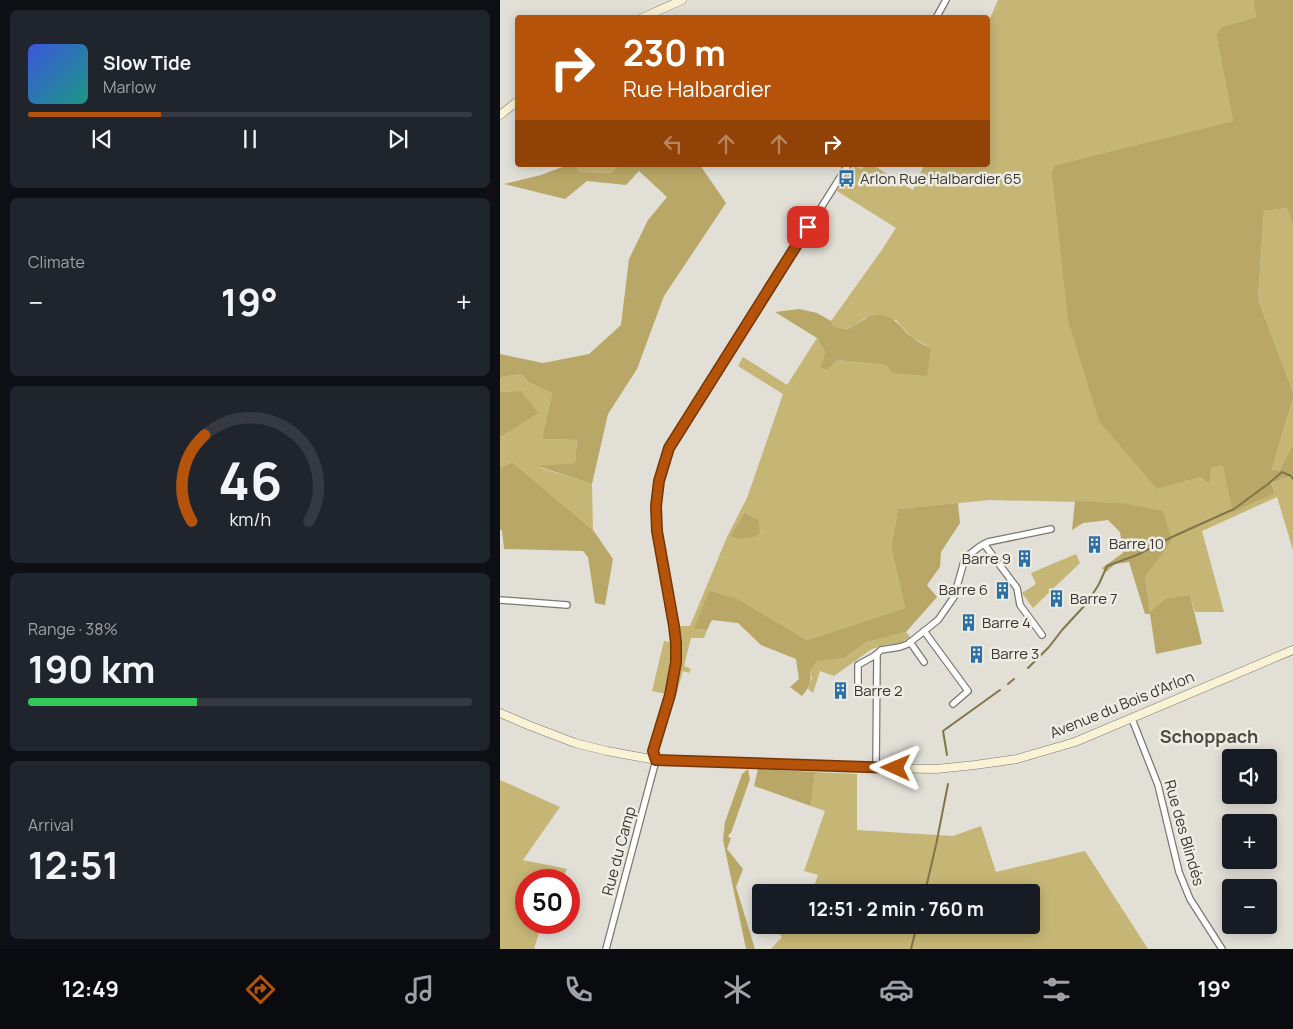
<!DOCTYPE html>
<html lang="en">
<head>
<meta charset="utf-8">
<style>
  :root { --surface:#171b24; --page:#20242c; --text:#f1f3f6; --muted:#9ea1a6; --line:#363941; --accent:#b45309 }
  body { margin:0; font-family:Manrope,sans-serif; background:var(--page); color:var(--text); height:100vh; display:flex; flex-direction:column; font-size:19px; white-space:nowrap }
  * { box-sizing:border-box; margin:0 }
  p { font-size:16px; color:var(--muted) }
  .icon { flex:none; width:28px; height:28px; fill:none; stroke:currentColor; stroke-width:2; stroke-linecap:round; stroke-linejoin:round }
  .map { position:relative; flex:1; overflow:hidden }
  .sheet { display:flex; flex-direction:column; gap:10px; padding:10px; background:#0d0f14; width:500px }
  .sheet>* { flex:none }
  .top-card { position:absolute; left:15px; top:15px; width:475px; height:152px; border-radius:5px; box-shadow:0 2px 12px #0003; background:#b45309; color:#fff; overflow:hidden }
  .fabs { position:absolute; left:722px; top:749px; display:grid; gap:10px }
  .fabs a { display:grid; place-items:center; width:55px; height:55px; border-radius:5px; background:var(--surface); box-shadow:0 2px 12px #0003; font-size:25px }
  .speed { position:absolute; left:15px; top:869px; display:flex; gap:10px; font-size:25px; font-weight:700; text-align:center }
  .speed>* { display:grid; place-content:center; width:65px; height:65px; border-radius:50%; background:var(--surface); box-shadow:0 2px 12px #0003; line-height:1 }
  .speed .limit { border:8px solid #d22; background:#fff; color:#111 }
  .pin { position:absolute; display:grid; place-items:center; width:42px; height:42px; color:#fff; margin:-21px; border-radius:10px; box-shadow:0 2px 8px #0006 }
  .me { position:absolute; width:55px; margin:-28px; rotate:271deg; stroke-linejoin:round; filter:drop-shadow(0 0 4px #0008) }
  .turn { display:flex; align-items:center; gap:18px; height:105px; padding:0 25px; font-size:22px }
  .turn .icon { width:65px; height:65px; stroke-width:2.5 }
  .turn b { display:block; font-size:35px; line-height:42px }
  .lanes { display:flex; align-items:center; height:48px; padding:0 25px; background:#0003; justify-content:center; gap:25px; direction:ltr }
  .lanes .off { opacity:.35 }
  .big { font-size:38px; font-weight:700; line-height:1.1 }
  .sheet .widget { flex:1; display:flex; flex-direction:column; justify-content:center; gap:8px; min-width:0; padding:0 18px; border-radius:8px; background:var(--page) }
  .sheet .dial { align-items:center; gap:0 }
  .dial svg { height:130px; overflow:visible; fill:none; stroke:var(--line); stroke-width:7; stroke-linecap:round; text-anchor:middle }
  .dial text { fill:var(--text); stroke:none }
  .song { display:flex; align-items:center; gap:15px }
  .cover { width:60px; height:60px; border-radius:8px; background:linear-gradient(135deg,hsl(230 70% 55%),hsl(170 70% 35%)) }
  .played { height:5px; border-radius:2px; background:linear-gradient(90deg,var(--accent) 30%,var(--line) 30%) }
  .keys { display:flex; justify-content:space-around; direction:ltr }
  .heat { display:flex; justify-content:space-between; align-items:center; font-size:28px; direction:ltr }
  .charge { height:8px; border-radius:4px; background:linear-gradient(90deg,#34c759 38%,var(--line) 0) }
  .trip { position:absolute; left:252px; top:884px; width:288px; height:50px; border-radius:5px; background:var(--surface); box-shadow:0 2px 12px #0003; font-weight:700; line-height:50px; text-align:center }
  .menu { display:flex; height:80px; justify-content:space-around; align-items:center; background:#090b0e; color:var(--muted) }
  .menu .icon { width:35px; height:35px }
  .menu .current { color:var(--accent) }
  .menu b { font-size:22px; color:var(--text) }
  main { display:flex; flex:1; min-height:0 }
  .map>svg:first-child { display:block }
</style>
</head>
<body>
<main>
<section class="sheet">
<div class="widget">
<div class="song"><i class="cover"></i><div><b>Slow Tide</b><p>Marlow</p></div></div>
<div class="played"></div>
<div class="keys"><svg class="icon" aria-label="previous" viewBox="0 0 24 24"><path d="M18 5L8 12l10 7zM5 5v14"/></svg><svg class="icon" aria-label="pause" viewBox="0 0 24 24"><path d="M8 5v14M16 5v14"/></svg><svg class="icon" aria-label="next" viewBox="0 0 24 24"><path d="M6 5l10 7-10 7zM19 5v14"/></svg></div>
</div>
<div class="widget"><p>Climate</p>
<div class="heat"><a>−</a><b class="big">19°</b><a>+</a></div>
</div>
<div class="widget dial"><svg viewBox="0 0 100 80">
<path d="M14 69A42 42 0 1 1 86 69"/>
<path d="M14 69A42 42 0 0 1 22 16" stroke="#b45309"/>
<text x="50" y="56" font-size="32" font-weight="700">46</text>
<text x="50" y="72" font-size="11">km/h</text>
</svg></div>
<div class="widget"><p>Range · 38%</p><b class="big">190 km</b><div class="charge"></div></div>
<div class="widget"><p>Arrival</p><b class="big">12:51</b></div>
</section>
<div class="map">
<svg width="793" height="949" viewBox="0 0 793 949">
  <rect width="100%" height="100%" fill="#e1dfd6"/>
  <!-- green -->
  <g fill="#c6b676" fill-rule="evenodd">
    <path d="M498,0H753L756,17L721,27L716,35L733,121L555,165L657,489L701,477L711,468L724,466L775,492L771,483L793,475V550L777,497L702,531L724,612H695L690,595L650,613L645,577L672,539L622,503L490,500L398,509L391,547L405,608L307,640L238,599L194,629L207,630L204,638H191L184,666L191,669L189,673L183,671L176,696L152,691L164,641L176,643L174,626H190L227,537L247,498L283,394L238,366L243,357L287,385L317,338L325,352L320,368L328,370L337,360L386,365L431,348L411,337L396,320L365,318L353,327L339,330L331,326V321L381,251L396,228L337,191L350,171L355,167L362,169L365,165H373L413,190L424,165H488V23ZM244,513L261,532L232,536Z"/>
    <polygon points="74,165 119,165 111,173 80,172"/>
    <polygon points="787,208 793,226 793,392 758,299 764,211"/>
    <polygon points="22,374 28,382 52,393 42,439 77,440 75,463 38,467 92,484 93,530 12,462 0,468 0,437 1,437 21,391 0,392 0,379 2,377"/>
    <polygon points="793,398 793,444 779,471 772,469"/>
    <polygon points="576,554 580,563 533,608 522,593 536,584 531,573"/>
    <polygon points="406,632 410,637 401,643 385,645 372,649 334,676 320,671 313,693 308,689 312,678 310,671 317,660 344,658 367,642"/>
    <polygon points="315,772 357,774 357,830 453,836 481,826 496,872 585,851 648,949 271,949 282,937 276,930 278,925 531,925 531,892 312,892 318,875 304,871 325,811 311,806"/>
    <polygon points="0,780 60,807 23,860 67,869 61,880 26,880 26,922 42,923 34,949 0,949"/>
  </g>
  <!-- forest -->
  <g fill="#b8a767">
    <polygon points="753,0 793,0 793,226 787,208 764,211 758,299 793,392 793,398 772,469 779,471 793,444 793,475 771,483 775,493 733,512 723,466 711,468 709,483 701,477 657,489 599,421 568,320 552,173 555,165 733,121 716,35 721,27 756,17"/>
    <polygon points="68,165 74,165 80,172 111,173 119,165 200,165 226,203 164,296 137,369 108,414 92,484 37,466 75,463 77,440 42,439 52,393 28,382 22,374 2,377 0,379 0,354 43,363 89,354 121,325 129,259 148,220 167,197 139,171 126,185 87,181 65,199 4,184 41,175"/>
    <path d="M299,309L317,313L331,321L332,326C355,337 360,314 379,315C397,317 399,326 410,336C416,341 424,345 431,348L427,376L393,373L386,365L337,360L328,370L320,368L325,352L317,338L275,312Z"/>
    <polygon points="21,391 38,413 0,437 0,392"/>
    <polygon points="12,462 93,530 113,559 105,605 95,603 88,557 83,551 4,549 2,530 0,530 0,468"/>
    <polygon points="575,501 622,503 663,511 672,540 645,577 650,612 666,599 690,595 702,644 656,654 650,614 645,614 629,562 615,564 606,572 602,568 623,553 620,532 608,520 583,523 572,530"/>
    <path d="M458,503L460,523L441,552L440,567L427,585L437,597L406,632L367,642L344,658L317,661L310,671C312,682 309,688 302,696L290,687L299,679L296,659L261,645L238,623L212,620L207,630L194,629L209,591L238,599L307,640L405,608L391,547L398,509Z"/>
    <path d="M244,513L258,520L260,533C254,539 238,540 231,536Z"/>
    <polygon points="248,769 250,779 231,833 230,833 228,837 231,838 227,849 243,869 236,887 255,949 246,949 223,840 225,822 242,774"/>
    <polygon points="258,769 315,772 311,806 254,786"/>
  </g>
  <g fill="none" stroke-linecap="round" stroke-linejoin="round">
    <!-- stream -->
    <g stroke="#817649" stroke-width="2">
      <polyline points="528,668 549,647 562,630 587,603 599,584 607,566 637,555 672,537 734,509 768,484 782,472 791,476 793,479"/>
      <polyline points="508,684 514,679"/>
      <polyline points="447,755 443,731 500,690"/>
      <polyline points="425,892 436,845 448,784"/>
      <polyline points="411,949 417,925"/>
    </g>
    <defs>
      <g id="minor">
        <polyline points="436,18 446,0"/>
        <polyline points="484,544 517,588 520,605 542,635"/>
        <polyline points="0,600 67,605"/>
        <polyline points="424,631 468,691 453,704"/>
        <polyline points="410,642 424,662"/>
        <path d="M358,690V665C366,660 375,657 381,650L400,647L408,644L438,620L454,597L465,558L479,547L488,542L551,529"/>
        <polyline points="632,719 658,785 679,872 690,899 722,949"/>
        <polyline points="376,768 377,654"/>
        <polyline points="106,949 156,760 153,751 170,695 175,662 176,643 174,626 157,531 155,506 159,481 169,448 348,165"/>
      </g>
      <g id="secondary">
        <polyline points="142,18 182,0"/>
        <polyline points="0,115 18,101"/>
        <polyline points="0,713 28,725 75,743 107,751 156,760 376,768 436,769 475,765 517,759 575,742 793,650"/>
      </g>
    </defs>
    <!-- minor casing -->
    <use href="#minor" stroke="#7a7971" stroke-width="8"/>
    <!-- secondary casing -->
    <use href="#secondary" stroke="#7a7971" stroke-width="9"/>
    <!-- minor -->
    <use href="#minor" stroke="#fff" stroke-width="5.5"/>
    <!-- secondary -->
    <use href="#secondary" stroke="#f9f2d5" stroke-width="8"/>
  </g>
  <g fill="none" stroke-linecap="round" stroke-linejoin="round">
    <defs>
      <polyline id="route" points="308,227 169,448 159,481 156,506 157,531 174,626 176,643 176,662 170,695 153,751 156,760 396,768"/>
    </defs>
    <!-- route casing -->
    <use href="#route" stroke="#753606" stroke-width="12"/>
    <!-- route -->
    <use href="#route" stroke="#b45309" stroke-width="9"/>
  </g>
  <!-- icons -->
  <defs>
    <symbol id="bus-bare" viewBox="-9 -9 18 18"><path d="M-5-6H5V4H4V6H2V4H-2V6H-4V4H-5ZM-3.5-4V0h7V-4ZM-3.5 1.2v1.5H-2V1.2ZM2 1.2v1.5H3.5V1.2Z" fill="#2c70a5" stroke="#eeece3" stroke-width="2.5" paint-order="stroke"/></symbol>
    <symbol id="building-bare" viewBox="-9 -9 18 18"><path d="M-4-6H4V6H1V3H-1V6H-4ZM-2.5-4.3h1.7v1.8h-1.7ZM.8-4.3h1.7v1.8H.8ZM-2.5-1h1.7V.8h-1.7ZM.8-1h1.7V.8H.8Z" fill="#2c70a5" stroke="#eeece3" stroke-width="2.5" paint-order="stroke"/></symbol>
  </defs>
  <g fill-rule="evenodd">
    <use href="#bus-bare" x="334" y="166" width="25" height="25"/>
    <use href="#building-bare" x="582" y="532" width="25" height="25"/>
    <use href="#building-bare" x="512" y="546" width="25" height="25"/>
    <use href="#building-bare" x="490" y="578" width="25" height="25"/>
    <use href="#building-bare" x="544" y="586" width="25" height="25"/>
    <use href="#building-bare" x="456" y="610" width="25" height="25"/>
    <use href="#building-bare" x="464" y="642" width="25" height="25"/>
    <use href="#building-bare" x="328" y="678" width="25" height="25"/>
  </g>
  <g text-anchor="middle" stroke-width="5" stroke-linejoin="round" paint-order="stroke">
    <!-- poi labels -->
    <g font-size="15" fill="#373633" stroke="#eeece3" text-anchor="start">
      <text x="360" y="184">Arlon Rue Halbardier 65</text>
      <text x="609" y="549">Barre 10</text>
      <text x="511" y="564" text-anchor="end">Barre 9</text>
      <text x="488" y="595" text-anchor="end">Barre 6</text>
      <text x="570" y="604">Barre 7</text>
      <text x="482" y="628">Barre 4</text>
      <text x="491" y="659">Barre 3</text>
      <text x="354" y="696">Barre 2</text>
    </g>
    <!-- street labels -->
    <g font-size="15" fill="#373633" stroke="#eeece3">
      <text transform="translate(622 705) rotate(-22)" y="5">Avenue du Bois d'Arlon</text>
      <text transform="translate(684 833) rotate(74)" y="5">Rue des Blindés</text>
      <text transform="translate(119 851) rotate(-75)" y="5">Rue du Camp</text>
    </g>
    <!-- quarter labels -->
    <g font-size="18" font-weight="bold" fill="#4b4a43" stroke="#eeece3">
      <text x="709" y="743">Schoppach</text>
    </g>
  </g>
</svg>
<div class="fabs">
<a><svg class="icon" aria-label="sound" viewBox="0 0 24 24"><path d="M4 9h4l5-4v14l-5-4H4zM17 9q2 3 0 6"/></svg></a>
<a>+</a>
<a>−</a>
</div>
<div class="speed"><div class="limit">50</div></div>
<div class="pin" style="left:308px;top:227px;background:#d93025"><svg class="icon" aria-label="arrive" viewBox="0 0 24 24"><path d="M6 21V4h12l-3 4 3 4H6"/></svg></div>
<svg class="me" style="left:396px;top:768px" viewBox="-20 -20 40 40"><path d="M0-17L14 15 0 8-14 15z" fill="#b45309" stroke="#fff" stroke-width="4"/></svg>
<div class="trip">12:51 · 2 min · 760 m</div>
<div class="top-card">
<div class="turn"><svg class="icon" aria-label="right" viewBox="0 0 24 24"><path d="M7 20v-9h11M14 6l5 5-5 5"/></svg><div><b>230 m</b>Rue Halbardier</div></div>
<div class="lanes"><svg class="icon off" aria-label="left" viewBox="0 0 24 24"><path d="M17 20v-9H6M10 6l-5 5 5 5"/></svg><svg class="icon off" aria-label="ahead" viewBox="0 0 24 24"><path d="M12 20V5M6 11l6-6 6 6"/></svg><svg class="icon off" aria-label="ahead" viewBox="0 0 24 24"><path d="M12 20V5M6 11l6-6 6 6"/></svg><svg class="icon" aria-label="right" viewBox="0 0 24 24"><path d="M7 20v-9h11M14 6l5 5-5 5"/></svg></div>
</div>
</div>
</main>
<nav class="menu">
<b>12:49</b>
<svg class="icon current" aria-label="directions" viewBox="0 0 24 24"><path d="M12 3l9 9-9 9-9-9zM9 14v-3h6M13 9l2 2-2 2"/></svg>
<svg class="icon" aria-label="music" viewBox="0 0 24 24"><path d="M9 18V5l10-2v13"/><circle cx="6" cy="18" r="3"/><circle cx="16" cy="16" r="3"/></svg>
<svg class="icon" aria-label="phone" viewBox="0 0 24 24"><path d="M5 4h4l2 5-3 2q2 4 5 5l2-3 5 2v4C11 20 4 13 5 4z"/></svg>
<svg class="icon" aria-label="climate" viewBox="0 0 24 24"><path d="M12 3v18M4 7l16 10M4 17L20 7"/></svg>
<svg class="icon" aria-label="car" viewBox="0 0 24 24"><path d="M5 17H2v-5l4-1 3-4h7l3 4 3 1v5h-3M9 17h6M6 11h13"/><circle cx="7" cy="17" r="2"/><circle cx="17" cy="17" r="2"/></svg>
<svg class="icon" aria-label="filters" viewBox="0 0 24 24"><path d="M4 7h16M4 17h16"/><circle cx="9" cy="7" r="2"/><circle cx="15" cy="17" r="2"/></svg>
<b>19°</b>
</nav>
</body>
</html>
